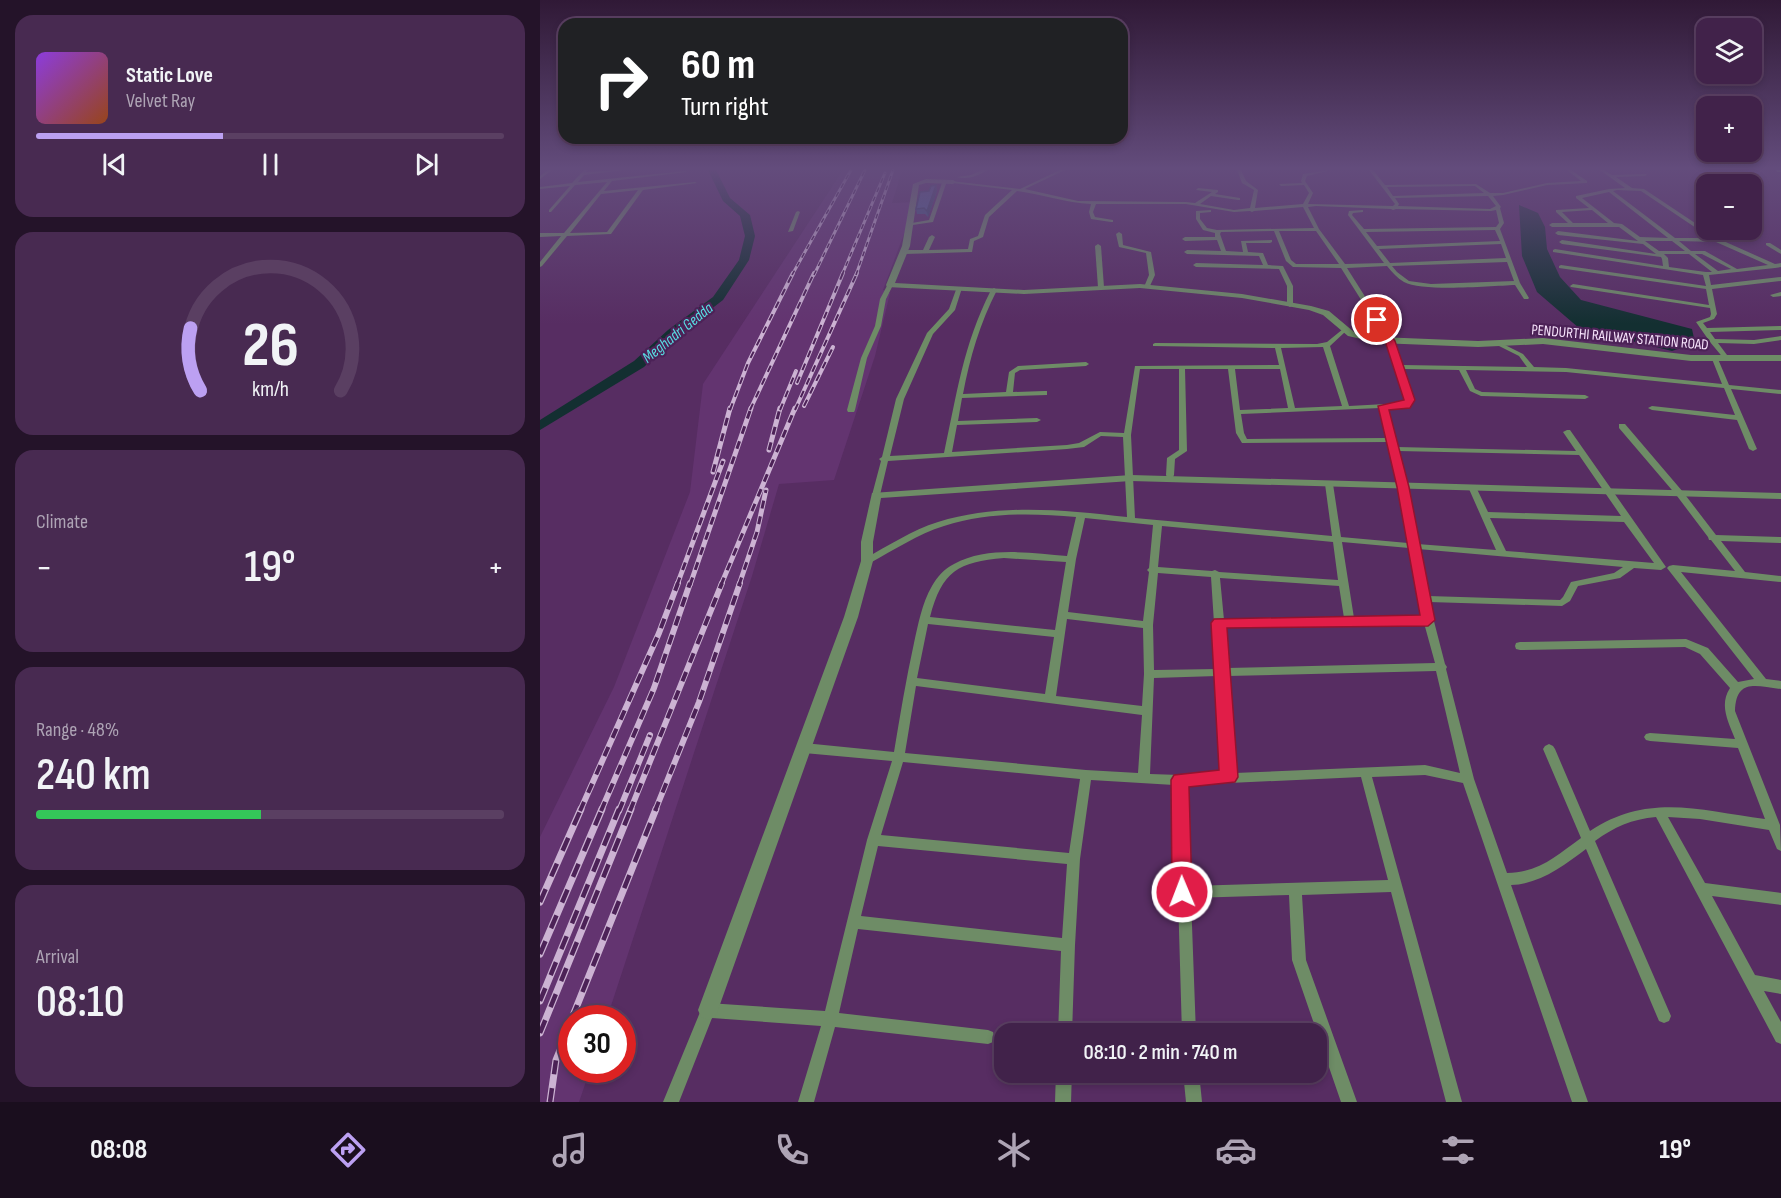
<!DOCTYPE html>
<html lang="en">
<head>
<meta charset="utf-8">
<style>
  :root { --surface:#41224a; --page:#482a51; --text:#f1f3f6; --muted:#aea4b5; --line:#5a3f62; --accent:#bca0f2 }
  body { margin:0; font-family:"Sofia Sans Condensed",sans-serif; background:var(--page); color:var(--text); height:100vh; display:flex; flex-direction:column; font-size:22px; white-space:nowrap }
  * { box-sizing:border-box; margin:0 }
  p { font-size:20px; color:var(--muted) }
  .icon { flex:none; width:33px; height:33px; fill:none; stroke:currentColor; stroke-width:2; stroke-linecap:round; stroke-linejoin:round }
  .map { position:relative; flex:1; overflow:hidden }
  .side { display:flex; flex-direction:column; gap:15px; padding:15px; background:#241329; width:540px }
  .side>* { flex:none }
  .guide { position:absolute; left:18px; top:18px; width:570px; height:126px; border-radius:18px; box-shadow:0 3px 9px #0003,0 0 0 2px var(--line); background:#202124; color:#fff; overflow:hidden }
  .tools { position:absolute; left:1156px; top:18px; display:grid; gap:12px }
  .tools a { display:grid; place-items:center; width:66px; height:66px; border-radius:12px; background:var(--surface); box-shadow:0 3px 9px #0003,0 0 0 2px var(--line); font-size:30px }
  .speed { position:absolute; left:18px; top:1005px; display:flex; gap:12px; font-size:30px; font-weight:700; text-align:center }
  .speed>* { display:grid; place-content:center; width:78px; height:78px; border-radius:50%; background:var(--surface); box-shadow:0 3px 9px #0003,0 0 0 2px var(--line); line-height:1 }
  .speed .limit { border:9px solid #d22; background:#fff; color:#111 }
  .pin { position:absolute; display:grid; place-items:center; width:51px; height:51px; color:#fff; margin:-26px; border:3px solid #fff; border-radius:50%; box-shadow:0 2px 6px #0007 }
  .me { position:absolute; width:66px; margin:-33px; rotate:359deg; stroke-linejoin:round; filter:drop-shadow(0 0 4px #0008) }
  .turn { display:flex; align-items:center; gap:21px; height:126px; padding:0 24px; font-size:27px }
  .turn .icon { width:78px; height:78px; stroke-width:2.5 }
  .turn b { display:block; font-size:42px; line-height:51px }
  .big { font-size:45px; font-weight:600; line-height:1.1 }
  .side .card { flex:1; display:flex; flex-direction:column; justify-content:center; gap:9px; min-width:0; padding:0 21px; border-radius:18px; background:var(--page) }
  .side .dial { align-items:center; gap:0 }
  .dial svg { height:156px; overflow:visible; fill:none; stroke:var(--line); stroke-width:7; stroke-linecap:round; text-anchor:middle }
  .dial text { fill:var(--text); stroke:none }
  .song { display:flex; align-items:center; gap:18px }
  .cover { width:72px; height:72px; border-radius:9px; background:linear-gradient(135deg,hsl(270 70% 55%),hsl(20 70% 35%)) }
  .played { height:6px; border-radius:3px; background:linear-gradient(90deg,var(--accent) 40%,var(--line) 40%) }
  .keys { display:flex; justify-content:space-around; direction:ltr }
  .heat { display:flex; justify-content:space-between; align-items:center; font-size:33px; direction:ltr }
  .charge { height:9px; border-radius:4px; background:linear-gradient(90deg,#34c759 48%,var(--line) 0) }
  .trip { position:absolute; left:454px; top:1023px; width:333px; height:60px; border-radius:18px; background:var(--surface); box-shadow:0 3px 9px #0003,0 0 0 2px var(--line); font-weight:600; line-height:60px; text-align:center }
  .tab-bar { display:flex; height:96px; justify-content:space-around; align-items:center; background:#1a0e1e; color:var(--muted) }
  .tab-bar .icon { width:42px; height:42px }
  .tab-bar .active { color:var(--accent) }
  .tab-bar b { font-size:27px; color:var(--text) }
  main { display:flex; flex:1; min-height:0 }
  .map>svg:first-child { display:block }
</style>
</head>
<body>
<main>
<section class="side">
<div class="card">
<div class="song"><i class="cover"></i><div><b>Static Love</b><p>Velvet Ray</p></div></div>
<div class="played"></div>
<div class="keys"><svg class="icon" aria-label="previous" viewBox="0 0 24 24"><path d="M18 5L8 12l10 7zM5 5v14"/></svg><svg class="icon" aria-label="pause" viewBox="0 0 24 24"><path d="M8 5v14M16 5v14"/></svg><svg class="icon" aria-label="next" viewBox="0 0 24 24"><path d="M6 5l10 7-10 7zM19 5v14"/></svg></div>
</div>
<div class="card dial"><svg viewBox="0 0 100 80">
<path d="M14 69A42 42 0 1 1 86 69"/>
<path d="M14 69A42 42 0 0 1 9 37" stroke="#bca0f2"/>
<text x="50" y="56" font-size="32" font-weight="700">26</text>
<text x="50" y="72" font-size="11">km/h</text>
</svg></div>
<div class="card"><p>Climate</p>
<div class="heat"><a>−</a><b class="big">19°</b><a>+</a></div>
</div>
<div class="card"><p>Range · 48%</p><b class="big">240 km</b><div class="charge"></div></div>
<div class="card"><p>Arrival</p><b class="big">08:10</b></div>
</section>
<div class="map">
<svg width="1241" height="1102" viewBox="0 0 1241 1102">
  <rect width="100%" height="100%" fill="#572d62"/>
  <!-- built -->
  <polygon fill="#633470" points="303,170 362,170 352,203 376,202 343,290 350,293 335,356 294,480 239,484 212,576 67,1018 32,1018 32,1070 50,1070 39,1102 0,1102 0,837 74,687 150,492 163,384"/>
  <!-- water -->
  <polygon fill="#132f31" points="979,205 998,213 1005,227 1007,249 1020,277 1041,300 1152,329 1155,343 1132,351 1039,328 997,292 982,256"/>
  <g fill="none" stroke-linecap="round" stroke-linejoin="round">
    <!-- river -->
    <polygon fill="#132f31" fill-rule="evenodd" points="168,170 176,170 190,198 210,215 215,236 209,260 183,300 136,336 104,367 0,430 0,420 94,361 128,330 173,297 199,260 205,236 200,216 183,201"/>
    <!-- minor -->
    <g fill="#6e8c66" fill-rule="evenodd">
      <polygon points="8,170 12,170 0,179 0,176"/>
      <path d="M44,170H48L46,172L84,170L44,175L38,182L145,171L147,172L72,181L64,191L155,182L157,183L103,190L71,234L27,236L2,266L0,267V262L21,236L0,237V233H24L67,182L35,185L11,212H9V210L30,186L0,189V187L32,183ZM98,190L67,232L30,233L61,194Z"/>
      <path d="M442,170H447C438,176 427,180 417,177L431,175Z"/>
      <path d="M520,170H525L485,189L538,201L646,202L655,203L672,192L656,190L658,188L678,190V192L675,194L700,198V200H698L671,196L660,204L694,210L710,208L714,190L702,183L697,170H701L706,181L718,190L715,208L763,204L769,193L764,185L741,186L739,184L762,183L761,181L763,174L791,170L767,176L765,181L773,193L768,204L853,206L855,204L829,170H833L845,185L936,184L950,193H963L1007,183L1041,181L1027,170H1031L1047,181V183L1007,185L963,195L953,196L961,207L960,208L964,223L960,229L980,283L989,298L988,299H984L975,285C951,286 882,292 864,282C857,278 852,272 847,266L807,268L853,341L862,365L987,367L979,356L955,344L954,343L957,341L983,354L994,367L1026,368L1182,384L1172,359L1175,357L1178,359L1189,385L1241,390V394L1191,389L1217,449L1213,451L1209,449L1197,420L1112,410L1108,408L1112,406L1195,415L1184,388L1026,372L926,370L935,389L942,392L1045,395L1049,397L1045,399L941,396L930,391L919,370L863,369L874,400L869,407L847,408L857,447L1036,451L1023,432L1027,430H1030L1126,567L1121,570L1094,568L1080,578L1038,586L1030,601L1022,606L889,602L905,664L907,667L906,669L934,779L967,873C1000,872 1016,856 1041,838L1003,749L1005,746L1009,744L1013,746L1015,749L1050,831C1109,792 1161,811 1225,819L1198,748L1110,741L1106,740L1104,737L1106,734L1110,733L1195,739C1188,721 1179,705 1190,688L1160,654L1145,647L980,650L976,649L975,646L976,643L980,642L1146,639L1168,648L1198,682L1214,679L1127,568L1129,566L1133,565L1195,571L1171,540H1169L1168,537L1137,496L1079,428V424H1085L1143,492L1176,535L1241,537V543L1181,541L1205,572L1241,576V582L1141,572L1226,679L1241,681V689C1216,686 1196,678 1195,711L1240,825L1241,851L1237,849L1229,830L1160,819L1128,817L1165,883L1241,893V905L1172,896L1215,975L1241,980V994L1224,991L1241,1022V1044L1236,1042L1116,817C1092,819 1074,827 1055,841L1131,1016L1129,1021L1124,1023L1119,1021L1046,849C1023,866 1000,884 971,885L1048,1102H1032L923,783L885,775L832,777L922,1102H906L851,892L762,895L766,960L817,1102H801L752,960L749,895L651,898L656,1034H642L638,896L635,892L637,888L634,785L551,780L540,859L535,945L532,1034H518L521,951L318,929L299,1013L448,1030L453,1032L455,1037L453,1042L448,1044L295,1027L274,1102H258L281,1026L172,1018L139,1102H123L163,1005L168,1003L285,1011L327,840L352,761L264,753L260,751L258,748L260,745L264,743L354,752C360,716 366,679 374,643C378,625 382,603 392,586C397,577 404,569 414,564C447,546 491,553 527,556L536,517C492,513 447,512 404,526C378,534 354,550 330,563H324L322,561L324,559C348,546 372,530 398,522C460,503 523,510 587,517L583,437L561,436L544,447L527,449L348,461L340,495L336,497H333L332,495L341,461L339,459L342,457L356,399L387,333L409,309L417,287L422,288L415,310L393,334L364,399L350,456L404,453C417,394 423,345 451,290L454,288L457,290C440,323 430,357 423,394L466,392L469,372L478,366L546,362L549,364L546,366L480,370L475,373L473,392L504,391H507V395L422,398L418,421L497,418L501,420L497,422L417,425L412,452L527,445L539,443L560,432L584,433L595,366L739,365L735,348L613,346V344L615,343L777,344L787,342L803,329L806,331L805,332L790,346L809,406L864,403L866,400L847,341L801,268L753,267L746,261L734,231L681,232L680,234L686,251L703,252L701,241L732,240V242L730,243H706L708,252L723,253L728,265L743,266L753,286V305L750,307L747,305V286L739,269L656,267L653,265L656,263L723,265L719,256L647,254L644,252L647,250L681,251L677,240L645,241L642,239L645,237H675V233L663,230L656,219V211L671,210V212L660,213V219L667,228L677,230L774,228L763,207L714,211L712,212L710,211L694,212L646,204H556L553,212L555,217L573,220V222H571L551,219L549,212L551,204C526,203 502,194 477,191L449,217L443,237L434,241L432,252L364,254L361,252L364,250H383L389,237L392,235L395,237L389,250L428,249L430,239L438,236L445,215L472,190L413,183L411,181L480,189ZM935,186L944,193L853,196L847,187ZM948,196L956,206L950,209L858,206L859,204L855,198ZM776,206L851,209L853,210L856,209L951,211L956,210L959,223L956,227L824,229L812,215L813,213L823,212V210L809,211L808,215L844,263L805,264L779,229L768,207ZM955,230L960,241L837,246L826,232ZM739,231H776L799,264H756L751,260ZM961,244L966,258L850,263L839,249ZM967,262L974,281L891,284L869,281L857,272L852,266ZM783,347L802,406L755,408L741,348ZM600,369H639V450L627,458L626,475L627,477H633L634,475L635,459L647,451L645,369H688L696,433L702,443L848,442L859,487L868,543L801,537L793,484L789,482L785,484L792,536L595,518L591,435ZM695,369H740L748,408L700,410ZM840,408L847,438L707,439L704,433L701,414ZM858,451L1039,455L1081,516L948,512L937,489L933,487L929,489L956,550L877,544L867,487ZM545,518L613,525L609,568L607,570L609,572L603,621L528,612L536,559ZM950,518L1084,522L1114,563L966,551ZM622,526L793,542L798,580L679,572L675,570L672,571L618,567ZM802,542L869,548L882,617L814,618ZM878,549L1083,567L1074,573L1031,582L1023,597L1020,600L888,596ZM464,558L526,562L515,630L390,617C402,571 418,562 464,558ZM618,573L671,577L677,669L614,670L613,625ZM680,578L799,586L804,618L684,620ZM527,619L603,628L604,674L602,706L516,696ZM884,623L895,663L687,668L684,626ZM388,624L514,637L505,694L377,678ZM896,671L920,773L885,765L695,773L688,676ZM677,676L683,773L640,775L610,774L614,678ZM376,686L602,715L598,773L546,770L365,753ZM363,762L540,779L529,853L341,835ZM821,777L848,880L650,886L646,785ZM338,846L527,864L522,938L321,916Z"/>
      <path d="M1060,170H1064L1072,175L1107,174L1105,176L1076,177L1092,188L1104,189L1179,239L1235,264L1241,263V267L1235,268L1169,275L1171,285L1241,277V281L1172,289L1177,314L1174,319L1163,323L1167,328L1241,326V330L1170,332L1175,339L1214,340L1241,336V340L1214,344L1178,343L1190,359L1189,360H1185L1170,342L1156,322L1170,317L1171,314L1170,308L1031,287L1030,286L1033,284L1169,305L1166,289L1019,268V266L1021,265L1166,286L1163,275L1013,252V250L1015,249L1123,266L1122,259L1121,257L1022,244L1019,242L1022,240L1116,254L1103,244L1018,235L1015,233L1018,231L1098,241L1079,227H1012L1009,225L1012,223H1028L1016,212V210L1049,208L1036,198V196L1069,189L1085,188ZM1077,190L1101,191L1171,238H1135L1073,191ZM1069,192L1128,238L1100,237L1082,224L1074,223L1042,198ZM1052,210L1068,223H1033L1022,212ZM1105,241H1132L1145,251H1119ZM1139,241L1176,242L1228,265L1197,269L1165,251H1151ZM1124,254H1149L1172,272H1166L1129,267L1128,258ZM1155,254H1162L1191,269L1178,271Z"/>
      <polygon points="403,180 407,181 393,222 366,226 366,224 389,220"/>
      <polygon points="258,211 260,212 253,231 248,232 256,212"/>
      <polygon points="579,232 582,234 583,245 611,252 615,275 609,288 604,287 609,275 606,253 579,247 576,234"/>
      <polygon points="1226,243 1230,243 1241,250 1241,254 1226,245"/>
      <polygon points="558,244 561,246 564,287 561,289 558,287 555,246"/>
      <polygon points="348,284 353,285 346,299 341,326 327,358 315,410 314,412 308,412 307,410 321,358 335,326 340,299"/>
      <polygon points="1241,292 1241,296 1233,297 1230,295"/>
      <polygon points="516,1072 532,1072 531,1102 515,1102"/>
      <polygon points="643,1072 659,1072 662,1102 646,1102"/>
    </g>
    <!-- tertiary -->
    <g fill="#6e8c66" fill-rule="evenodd">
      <polygon points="386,179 413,180 416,182 413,184 386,183 379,185 370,246 355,283 484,290 600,284 702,294 771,306 789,311 814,332 839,337 938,341 1003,338 1151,355 1241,355 1241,361 1151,361 1003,344 938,347 839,343 808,336 783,315 769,310 702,298 600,288 484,294 347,287 346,285 362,246 373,184"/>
      <polygon points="591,475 1241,493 1241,499 591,481 341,498 333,542 333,561 318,617 178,1010 175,1017 168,1020 161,1017 158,1010 304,617 321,561 321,542 332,493"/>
    </g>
    <!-- primary -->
    <polygon fill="#97d486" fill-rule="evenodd" points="1236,170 1241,170 1241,172 1237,172"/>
    <defs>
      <g id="rail-far4">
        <polyline points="252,275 311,170"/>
        <polyline points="274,275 325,170"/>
        <polyline points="302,275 345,173"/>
        <polyline points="316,275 353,170"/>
      </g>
      <g id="rail-far3">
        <polyline points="257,383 303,273"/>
        <polyline points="264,406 293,347"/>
        <polyline points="190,410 208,363 253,273"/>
        <polyline points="210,410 274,273"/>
        <polyline points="240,410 256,371"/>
        <polyline points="255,410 317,273"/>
      </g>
      <g id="rail-far2">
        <polyline points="229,450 240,408"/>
        <polyline points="173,472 190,408"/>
        <polyline points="137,585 183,461"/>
        <polyline points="150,585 211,408"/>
        <polyline points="181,585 255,408"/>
        <polyline points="199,585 217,532 226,490"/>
      </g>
      <g id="rail-far1">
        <polyline points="40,811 119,633 138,583"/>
        <polyline points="61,811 114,688 150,583"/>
        <polyline points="79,811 110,735"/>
        <polyline points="90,811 182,583"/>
        <polyline points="115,811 159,702 200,583"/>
      </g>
      <g id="rail">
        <polyline points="0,902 41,809"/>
        <polyline points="0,954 62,809"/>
        <polyline points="0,1001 79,809"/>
        <polyline points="32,1018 116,809"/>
        <polyline points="0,1033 91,809"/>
        <polyline points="10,1102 16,1060 32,1021"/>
      </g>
    </defs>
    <!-- rail-far4 casing -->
    <use href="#rail-far4" stroke="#ccb3d3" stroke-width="3"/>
    <!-- rail-far3 casing -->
    <use href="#rail-far3" stroke="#ccb3d3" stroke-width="4"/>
    <!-- rail-far2 casing -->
    <use href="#rail-far2" stroke="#ccb3d3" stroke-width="5"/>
    <!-- rail-far1 casing -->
    <use href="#rail-far1" stroke="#ccb3d3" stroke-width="6"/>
    <!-- rail casing -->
    <use href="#rail" stroke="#ccb3d3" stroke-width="7"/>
    <!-- rail-far4 -->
    <use href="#rail-far4" stroke="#4c2257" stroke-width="1.5" stroke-dasharray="5" stroke-linecap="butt"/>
    <!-- rail-far3 -->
    <use href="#rail-far3" stroke="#4c2257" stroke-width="2" stroke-dasharray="7" stroke-linecap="butt"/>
    <!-- rail-far2 -->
    <use href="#rail-far2" stroke="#4c2257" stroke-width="3" stroke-dasharray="8" stroke-linecap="butt"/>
    <!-- rail-far1 -->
    <use href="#rail-far1" stroke="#4c2257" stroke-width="4" stroke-dasharray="10" stroke-linecap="butt"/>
    <!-- rail -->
    <use href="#rail" stroke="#4c2257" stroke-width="4.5" stroke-dasharray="14" stroke-linecap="butt"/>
  </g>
  <!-- wall -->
  <polygon fill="#3c5780" points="396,185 397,191 388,217 385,214 377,214 376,209"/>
  <!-- shaded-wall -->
  <polygon fill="#314768" points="396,185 397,191 388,217 387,211"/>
  <!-- building -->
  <polygon fill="#466595" stroke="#314768" stroke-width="1.5" points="396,185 387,211 384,208 376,209 380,192 389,191 391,186"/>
  <!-- sky -->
  <linearGradient id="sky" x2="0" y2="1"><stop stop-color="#301936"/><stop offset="0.52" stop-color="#634c7c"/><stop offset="1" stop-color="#634c7c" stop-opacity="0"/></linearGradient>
  <rect width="1241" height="324" fill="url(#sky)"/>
  <!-- route -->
  <polygon fill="#e11d48" stroke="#92132f" stroke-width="1.5" points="834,318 840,318 855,341 875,400 870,408 849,410 869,487 895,620 888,626 687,628 698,777 695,782 649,787 652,892 649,898 642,901 635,898 632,892 631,780 634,775 679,770 671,623 674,619 880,615 857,487 838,406 864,400 845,341"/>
  <g text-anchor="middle" stroke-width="4.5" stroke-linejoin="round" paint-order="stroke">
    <!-- far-street labels -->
    <g font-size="15" fill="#f7e3fc" stroke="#4c2257">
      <text transform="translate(1080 337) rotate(5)" y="5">PENDURTHI RAILWAY STATION ROAD</text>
    </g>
    <!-- far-water labels -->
    <g font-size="16" font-style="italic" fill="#58dee3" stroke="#4c2257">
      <text transform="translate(137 332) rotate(-39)" y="6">Meghadri Gedda</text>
    </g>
  </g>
</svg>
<div class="tools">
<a><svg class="icon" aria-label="layers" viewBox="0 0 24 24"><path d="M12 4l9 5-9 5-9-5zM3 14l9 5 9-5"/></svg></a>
<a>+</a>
<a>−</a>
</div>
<div class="speed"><div class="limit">30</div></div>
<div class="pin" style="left:837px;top:320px;background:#d93025"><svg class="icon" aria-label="arrive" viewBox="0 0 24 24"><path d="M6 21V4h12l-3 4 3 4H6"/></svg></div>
<svg class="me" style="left:642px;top:892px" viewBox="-20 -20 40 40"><circle r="17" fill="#e11d48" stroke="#fff" stroke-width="3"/><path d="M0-11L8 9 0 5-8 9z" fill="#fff"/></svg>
<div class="trip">08:10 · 2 min · 740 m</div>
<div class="guide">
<div class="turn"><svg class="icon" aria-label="right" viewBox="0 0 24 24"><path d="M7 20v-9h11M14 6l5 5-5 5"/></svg><div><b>60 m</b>Turn right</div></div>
</div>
</div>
</main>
<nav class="tab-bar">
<b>08:08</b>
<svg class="icon active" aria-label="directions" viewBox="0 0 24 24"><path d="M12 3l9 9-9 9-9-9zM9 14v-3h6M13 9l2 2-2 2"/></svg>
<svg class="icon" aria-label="music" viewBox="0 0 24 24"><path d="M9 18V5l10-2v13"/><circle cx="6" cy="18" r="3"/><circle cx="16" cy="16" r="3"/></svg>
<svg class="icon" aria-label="phone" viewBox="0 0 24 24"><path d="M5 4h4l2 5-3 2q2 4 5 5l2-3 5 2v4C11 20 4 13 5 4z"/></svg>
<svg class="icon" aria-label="climate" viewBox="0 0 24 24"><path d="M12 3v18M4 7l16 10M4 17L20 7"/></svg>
<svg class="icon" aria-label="car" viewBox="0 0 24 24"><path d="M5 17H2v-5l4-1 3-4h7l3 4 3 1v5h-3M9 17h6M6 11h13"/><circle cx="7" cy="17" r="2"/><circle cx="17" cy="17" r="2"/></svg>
<svg class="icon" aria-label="filters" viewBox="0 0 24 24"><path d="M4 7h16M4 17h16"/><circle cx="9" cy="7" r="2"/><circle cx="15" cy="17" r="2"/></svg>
<b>19°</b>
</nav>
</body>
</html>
